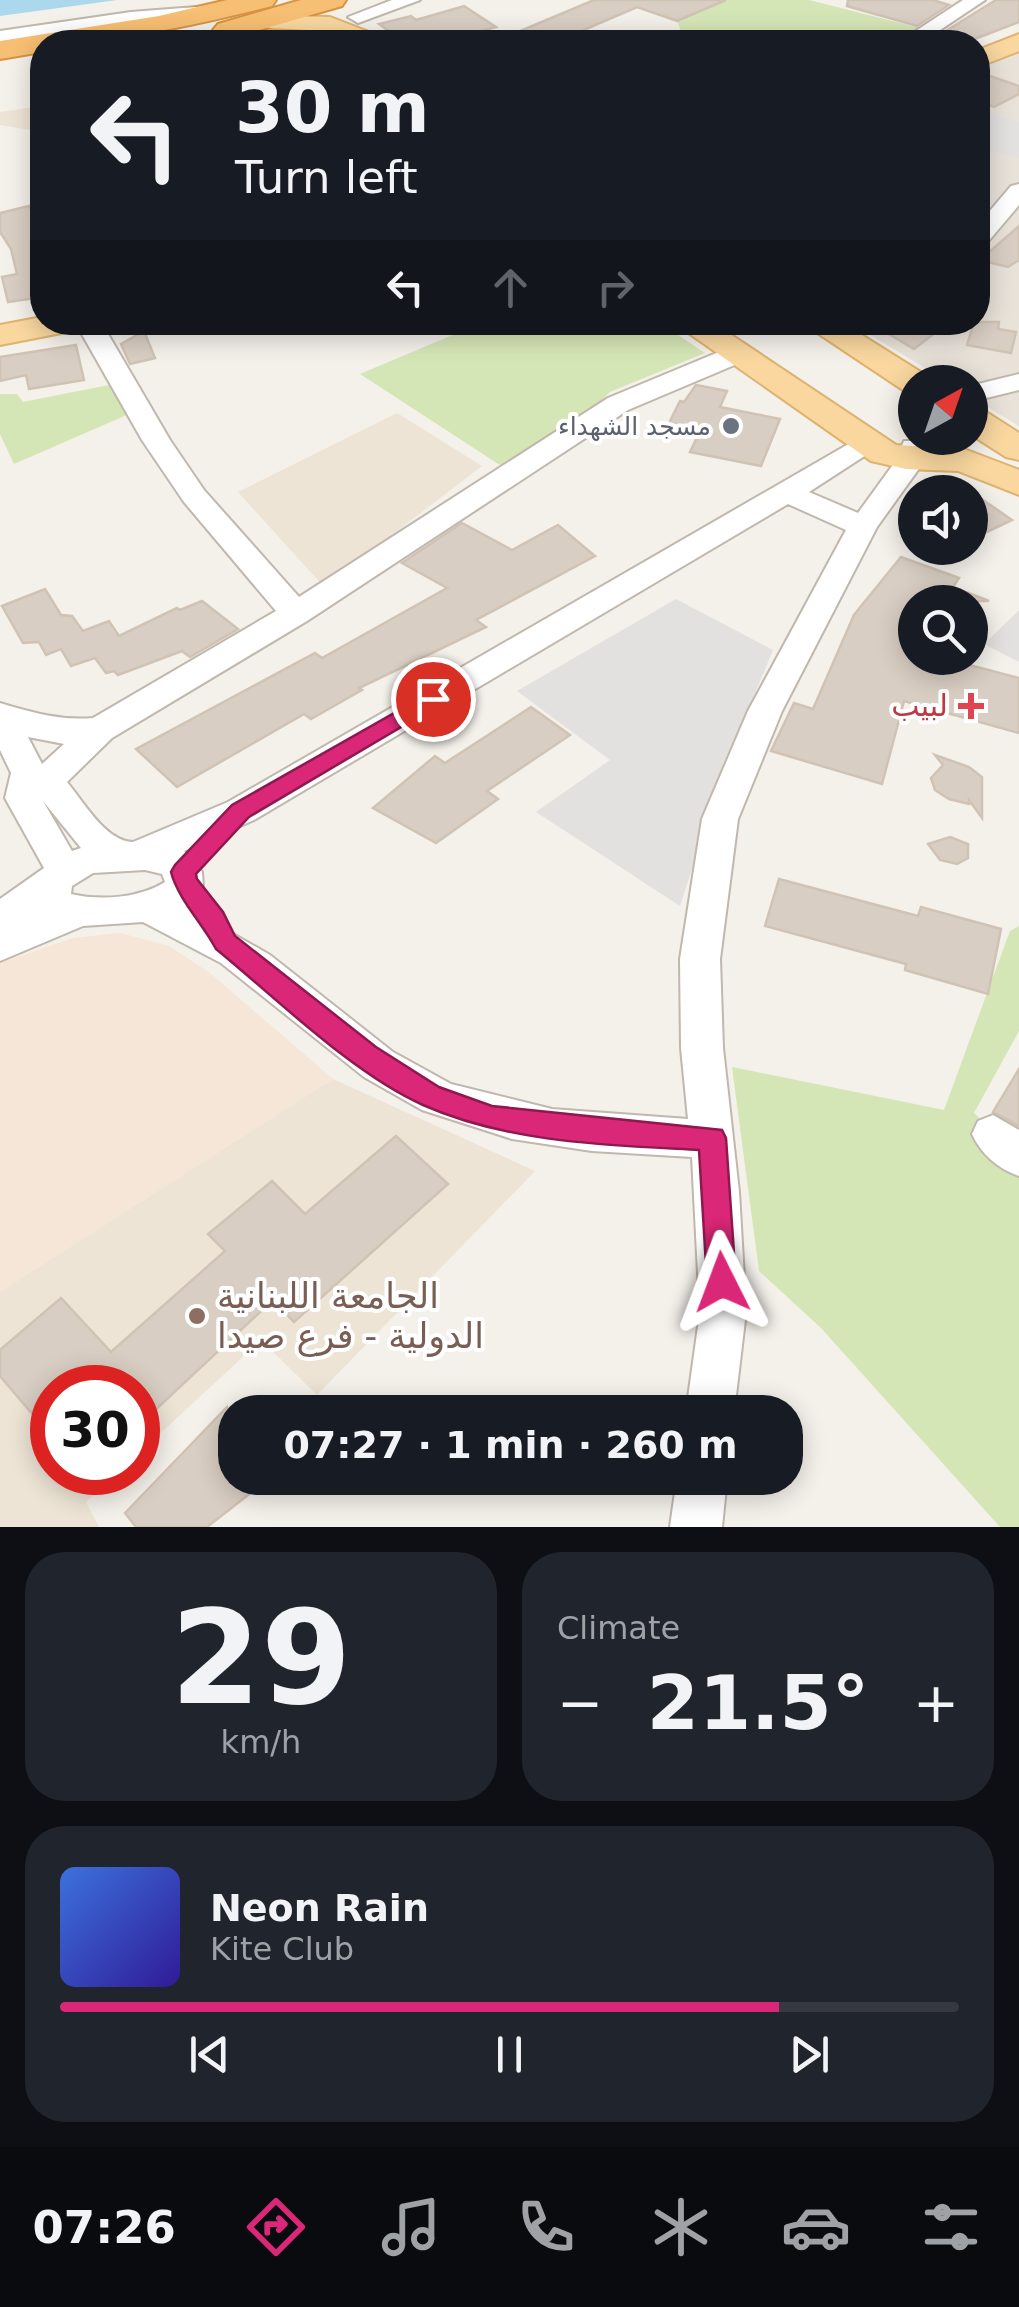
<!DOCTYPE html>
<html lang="en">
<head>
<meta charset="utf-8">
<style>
  :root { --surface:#171b24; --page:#20242c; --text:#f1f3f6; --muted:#9ea1a6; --line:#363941; --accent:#db2777 }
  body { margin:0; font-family:"DejaVu Sans","Noto Naskh Arabic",sans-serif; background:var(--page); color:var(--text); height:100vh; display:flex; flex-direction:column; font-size:38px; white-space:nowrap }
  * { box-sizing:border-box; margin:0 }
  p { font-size:32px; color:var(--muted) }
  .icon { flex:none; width:55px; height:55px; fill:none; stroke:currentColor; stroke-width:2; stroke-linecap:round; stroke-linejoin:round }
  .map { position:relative; height:1527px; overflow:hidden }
  .details { display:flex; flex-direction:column; gap:25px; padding:25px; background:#0d0f14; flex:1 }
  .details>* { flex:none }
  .banner { position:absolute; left:30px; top:30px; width:960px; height:305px; border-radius:40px; box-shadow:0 5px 25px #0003; background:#171b24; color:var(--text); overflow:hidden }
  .needle { width:65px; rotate:40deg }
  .controls { position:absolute; left:898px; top:365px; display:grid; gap:20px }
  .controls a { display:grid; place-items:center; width:90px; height:90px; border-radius:50%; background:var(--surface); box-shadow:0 5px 25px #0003; font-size:50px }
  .speed { position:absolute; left:30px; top:1365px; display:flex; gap:20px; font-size:50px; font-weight:700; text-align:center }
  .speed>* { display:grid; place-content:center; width:130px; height:130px; border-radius:50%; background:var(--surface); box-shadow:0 5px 25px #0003; line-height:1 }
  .speed .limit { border:15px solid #d22; background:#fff; color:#111 }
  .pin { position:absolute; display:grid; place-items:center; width:85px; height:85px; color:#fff; margin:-42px; border:5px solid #fff; border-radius:50%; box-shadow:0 2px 10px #0007 }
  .me { position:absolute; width:110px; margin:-55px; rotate:357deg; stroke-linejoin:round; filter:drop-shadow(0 0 8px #0008) }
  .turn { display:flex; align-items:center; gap:35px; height:210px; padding:0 40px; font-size:45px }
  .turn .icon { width:130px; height:130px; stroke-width:2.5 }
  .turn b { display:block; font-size:70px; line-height:85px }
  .lanes { display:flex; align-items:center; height:95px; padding:0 40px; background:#0003; justify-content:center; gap:50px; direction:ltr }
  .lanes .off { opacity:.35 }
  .big { font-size:75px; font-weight:700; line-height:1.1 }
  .details .tile { flex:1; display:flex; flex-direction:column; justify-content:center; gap:15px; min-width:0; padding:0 35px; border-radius:40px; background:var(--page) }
  .details .dial { align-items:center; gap:0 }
  .dial b { font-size:130px; line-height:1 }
  .song { display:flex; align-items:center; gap:30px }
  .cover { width:120px; height:120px; border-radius:15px; background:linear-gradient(135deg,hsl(220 70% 55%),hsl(250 70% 35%)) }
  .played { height:10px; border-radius:5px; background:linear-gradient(90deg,var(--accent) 80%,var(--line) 80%) }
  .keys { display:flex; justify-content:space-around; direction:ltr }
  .heat { display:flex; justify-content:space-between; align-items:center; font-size:55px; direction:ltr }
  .details .tiles { flex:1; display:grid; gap:25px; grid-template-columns:1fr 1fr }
  .tile:last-child { grid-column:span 2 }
  .trip { position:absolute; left:218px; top:1395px; width:585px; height:100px; border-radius:40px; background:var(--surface); box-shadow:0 5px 25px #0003; font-weight:700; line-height:100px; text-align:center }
  .tabs { display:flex; height:160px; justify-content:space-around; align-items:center; background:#090b0e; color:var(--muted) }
  .tabs .icon { width:70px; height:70px }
  .tabs .current { color:var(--accent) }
  .tabs b { font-size:45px; color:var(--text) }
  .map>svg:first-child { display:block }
</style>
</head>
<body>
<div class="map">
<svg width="1019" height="1527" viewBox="0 0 1019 1527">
  <rect width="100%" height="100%" fill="#f4f0ea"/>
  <!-- residential -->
  <polygon fill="#e8e2d9" points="1019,50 1019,426 970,396 970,382 948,382 851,323 978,322 978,67"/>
  <!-- commercial -->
  <polygon fill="#f5e6d7" points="120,933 169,946 210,973 333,1079 0,1292 0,963 73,938"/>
  <!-- education -->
  <g fill="#ede4d5">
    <polygon points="42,106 42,132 0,125 0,112"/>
    <polygon points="397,413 482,466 324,587 238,492"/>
    <polygon points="333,1079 535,1171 317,1395 261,1340 138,1454 138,1388 52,1388 52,1472 117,1473 86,1502 99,1527 0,1527 0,1292"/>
  </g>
  <!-- green -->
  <g fill="#d5e6b6">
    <polygon points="687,0 809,0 920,28 901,42 761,42 718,32 700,39 683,36 677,21 707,8"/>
    <polygon points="481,323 660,323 705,353 610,392 588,414 506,469 360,374"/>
    <polygon points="114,384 129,414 14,464 0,434 0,394 17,394 23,402"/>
    <polygon points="1019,926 1019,1031 974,1113 1019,1157 1019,1527 1000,1527 821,1328 759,1271 732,1067 944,1110 1010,931"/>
  </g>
  <!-- parking -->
  <g fill="#e3e1df">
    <polygon points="978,110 1019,122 1019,159 978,146"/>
    <polygon points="676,599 773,650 728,758 680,906 536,812 610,760 517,691"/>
    <polygon points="1019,610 1019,662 984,644"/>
  </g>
  <!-- water -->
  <polygon fill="#abd8ed" points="0,0 117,0 0,16"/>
  <!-- building -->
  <g fill="#d9cec3" stroke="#d0c3b4" stroke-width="2.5">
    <polygon points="594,0 726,0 677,21 637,7 556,42 494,42"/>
    <polygon points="848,0 933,0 949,5 917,26 847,6"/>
    <polygon points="996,0 1019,0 1019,22 967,42 928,42"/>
    <polygon points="464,6 496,27 440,42 404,42 379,24 411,16 416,20"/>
    <polygon points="987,75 1019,86 1019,94 994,107 978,101 978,80"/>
    <polygon points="29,206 42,227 42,297 8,302 2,277 17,274 11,249 0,232 0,213"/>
    <polygon points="1019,226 1019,260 1008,267 980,260"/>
    <polygon points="869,322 949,322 914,349"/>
    <polygon points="974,322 999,322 998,329 1016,332 1011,353 967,345"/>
    <polygon points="144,331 155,358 130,364 121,344"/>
    <polygon points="76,345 84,380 29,389 26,375 0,381 0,357"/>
    <polygon points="696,385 727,391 720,407 780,419 761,466 690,452 701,429 669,423 680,401 684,402"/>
    <polygon points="970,491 1012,520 970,540"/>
    <polygon points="462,523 512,550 558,525 595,556 476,620 486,627 359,688 362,690 311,719 304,714 177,787 136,749 315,653 322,658 447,588 402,563"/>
    <polygon points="901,557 959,578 953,587 989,601 915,602 915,658 943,658 1019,678 1019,733 904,701 882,784 771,751 794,703 813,709 854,615"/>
    <polygon points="45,589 61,615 72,616 83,631 109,621 119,636 177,608 180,610 202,601 238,629 190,657 182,651 118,675 114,671 106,673 95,658 71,666 61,649 46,655 39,642 23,643 2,606"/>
    <polygon points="531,707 570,735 487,791 498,799 436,843 373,808 435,756 445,763"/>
    <polygon points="935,755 969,767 982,777 982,818 969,800 969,804 949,799 935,790 931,778 943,765"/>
    <polygon points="950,837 968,844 968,858 957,864 940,860 928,844"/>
    <polygon points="779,879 918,916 921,907 1001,929 988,994 905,970 906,964 765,926"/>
    <polygon points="1019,1069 1019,1126 993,1112"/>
    <polygon points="396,1136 448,1184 294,1322 273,1300 138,1426 138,1388 52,1388 52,1437 0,1376 0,1350 61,1298 111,1352 225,1251 208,1234 272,1181 305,1214"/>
    <polygon points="227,1407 235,1431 235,1478 270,1478 207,1527 136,1527 125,1513"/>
  </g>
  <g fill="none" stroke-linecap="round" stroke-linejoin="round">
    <defs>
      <g id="minor">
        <polygon points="392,0 420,0 358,23 348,17"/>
        <polygon points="963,0 985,0 922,42 899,42"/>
        <polygon points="209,6 216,8 216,16 0,43 0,31 131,12"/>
        <polygon points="1019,184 1019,205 986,244 978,246 978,225 1011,186"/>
        <path d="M75,322H101L170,440L204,490L299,597L608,398L726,349L735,347L748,355L744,361L628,410L307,621L112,738L67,782C83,801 106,842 133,842L228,802L859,438H879L883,444L809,492L858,513L895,462L904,441H924L928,447L923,463L877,527L782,711L738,819L720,959L723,1048L739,1192L746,1312L734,1412H686L700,1312L692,1157L592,1151L512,1139L422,1110L364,1077L221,963L143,922L83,926L0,961V899L44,868L5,798L11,773L0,750V703C31,712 59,721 93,718L276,611L184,502L142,440ZM788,504L846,530L748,711L702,819L680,959L681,1048L688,1119L552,1109L451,1084L393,1052L270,955L186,907L203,888L202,872L184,851L254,820ZM28,737L64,744L42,764ZM43,801L81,848L72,851ZM145,870L162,874L165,882C140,898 101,901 71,894L72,886L93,873Z"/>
        <polygon points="1019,374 1019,390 970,402 970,386"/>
        <path d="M993,1115L1019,1130V1176C998,1169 981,1154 972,1134L978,1121Z"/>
        <polygon points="677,1478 727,1478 722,1527 670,1527"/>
      </g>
      <g id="major">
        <polygon points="263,15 330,17 382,37 386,42 353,42 326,31 254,27 251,22 254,17"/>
        <polygon points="1019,34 1019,51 978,67 978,50"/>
        <polygon points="42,317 42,322 86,322 82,329 0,345 0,325"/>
        <polygon points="673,322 712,322 896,445 964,449 1019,470 1019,495 958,471 906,469 871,461"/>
        <polygon points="801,322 841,322 927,376 932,382 915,382 915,393 903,390"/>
        <polygon points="970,407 983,410 1019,433 1019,460 1006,457 970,434"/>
      </g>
      <g id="highway">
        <path d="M227,0H276L272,6C195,25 122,42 42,42V52L0,59V41L159,16Z"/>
        <polygon points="301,0 346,0 342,6 228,39 218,36 213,30 218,24"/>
      </g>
    </defs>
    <!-- minor casing -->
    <use href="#minor" stroke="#c0b7ad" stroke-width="4"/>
    <!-- major casing -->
    <use href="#major" stroke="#deb36f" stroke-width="4"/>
    <!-- highway casing -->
    <use href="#highway" stroke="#d69343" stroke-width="4"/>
    <!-- minor -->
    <use href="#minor" fill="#fff" fill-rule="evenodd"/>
    <!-- major -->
    <use href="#major" fill="#f9d79f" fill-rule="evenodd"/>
    <!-- highway -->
    <use href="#highway" fill="#f7bf73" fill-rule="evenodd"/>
  </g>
  <!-- route -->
  <path fill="#db2777" stroke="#8e194d" stroke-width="2.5" d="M433,691L444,699L440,704L249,817L196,874L197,879L223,912L235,936L376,1047L439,1087L492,1106L722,1130L726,1138L736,1282L732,1292L722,1296L711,1292L707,1282L699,1150C606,1145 509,1143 423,1105C353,1074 276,998 216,949C203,924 178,899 171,872L175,865L232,805Z"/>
  <!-- markers -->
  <circle fill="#6b7280" stroke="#fff" stroke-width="4" cx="731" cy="426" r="10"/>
  <path fill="#e0444e" stroke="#fff" stroke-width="4" d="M966 691h10v10h10v10h-10v10h-10v-10h-10v-10h10z"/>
  <circle fill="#8d6e63" stroke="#fff" stroke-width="4" cx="197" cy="1316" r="10"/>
  <g text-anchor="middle" stroke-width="8" stroke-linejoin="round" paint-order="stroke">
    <!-- far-worship labels -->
    <g font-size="25" fill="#5b616d" stroke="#fff" text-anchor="end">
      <text x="711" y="435">مسجد الشهداء</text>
    </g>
    <!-- health labels -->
    <g font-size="30" fill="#be3a42" stroke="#fff" text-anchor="end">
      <text x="948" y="716">لبيب</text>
    </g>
    <!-- near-education labels -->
    <g font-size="35" fill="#785e54" stroke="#fff" text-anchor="start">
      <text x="217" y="1308">الجامعة اللبنانية<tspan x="217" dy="40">الدولية - فرع صيدا</tspan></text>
    </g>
  </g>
</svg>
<div class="controls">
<a><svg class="needle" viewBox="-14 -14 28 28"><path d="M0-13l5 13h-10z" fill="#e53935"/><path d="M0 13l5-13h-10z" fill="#9ea1a6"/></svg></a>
<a><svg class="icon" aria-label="sound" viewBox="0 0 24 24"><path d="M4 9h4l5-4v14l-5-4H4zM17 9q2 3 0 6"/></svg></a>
<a><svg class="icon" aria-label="search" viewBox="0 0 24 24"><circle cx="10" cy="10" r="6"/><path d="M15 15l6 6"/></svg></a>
</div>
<div class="speed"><div class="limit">30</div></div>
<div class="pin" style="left:433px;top:699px;background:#d93025"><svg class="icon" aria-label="arrive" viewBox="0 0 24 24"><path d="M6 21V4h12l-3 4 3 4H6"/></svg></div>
<svg class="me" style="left:722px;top:1282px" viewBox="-20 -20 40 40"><path d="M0-17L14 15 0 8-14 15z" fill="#db2777" stroke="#fff" stroke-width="4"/></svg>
<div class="trip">07:27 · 1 min · 260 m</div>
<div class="banner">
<div class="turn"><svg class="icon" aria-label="left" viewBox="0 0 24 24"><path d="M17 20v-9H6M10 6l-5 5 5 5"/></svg><div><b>30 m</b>Turn left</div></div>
<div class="lanes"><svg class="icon" aria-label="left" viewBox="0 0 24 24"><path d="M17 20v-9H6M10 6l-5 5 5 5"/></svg><svg class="icon off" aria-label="ahead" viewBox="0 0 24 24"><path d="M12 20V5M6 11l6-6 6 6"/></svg><svg class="icon off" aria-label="right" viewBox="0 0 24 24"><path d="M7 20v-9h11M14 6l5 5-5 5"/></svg></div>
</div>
</div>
<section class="details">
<div class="tiles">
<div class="tile dial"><b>29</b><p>km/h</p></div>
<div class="tile"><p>Climate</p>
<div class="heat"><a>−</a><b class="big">21.5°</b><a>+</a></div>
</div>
<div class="tile">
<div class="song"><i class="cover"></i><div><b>Neon Rain</b><p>Kite Club</p></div></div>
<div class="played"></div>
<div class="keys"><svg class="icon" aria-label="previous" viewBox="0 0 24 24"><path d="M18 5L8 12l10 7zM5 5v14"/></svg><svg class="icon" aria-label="pause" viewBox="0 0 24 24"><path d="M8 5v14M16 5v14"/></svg><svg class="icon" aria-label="next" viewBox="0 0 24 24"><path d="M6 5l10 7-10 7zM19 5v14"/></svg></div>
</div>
</div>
</section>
<nav class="tabs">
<b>07:26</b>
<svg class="icon current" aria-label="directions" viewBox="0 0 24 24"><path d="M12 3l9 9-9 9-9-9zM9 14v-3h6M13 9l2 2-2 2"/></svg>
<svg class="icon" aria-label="music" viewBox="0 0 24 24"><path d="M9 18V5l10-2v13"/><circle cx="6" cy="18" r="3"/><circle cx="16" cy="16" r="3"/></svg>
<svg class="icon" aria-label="phone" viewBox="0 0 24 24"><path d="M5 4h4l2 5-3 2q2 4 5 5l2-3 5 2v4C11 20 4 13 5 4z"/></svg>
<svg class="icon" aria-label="climate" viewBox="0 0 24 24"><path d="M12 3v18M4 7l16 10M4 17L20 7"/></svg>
<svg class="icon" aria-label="car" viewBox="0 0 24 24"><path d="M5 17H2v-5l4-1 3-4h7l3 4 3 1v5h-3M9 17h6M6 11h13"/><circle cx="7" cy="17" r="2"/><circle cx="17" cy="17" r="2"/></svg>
<svg class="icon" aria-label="filters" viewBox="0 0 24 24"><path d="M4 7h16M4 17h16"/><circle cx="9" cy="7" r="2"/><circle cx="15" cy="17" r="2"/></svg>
</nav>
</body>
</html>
